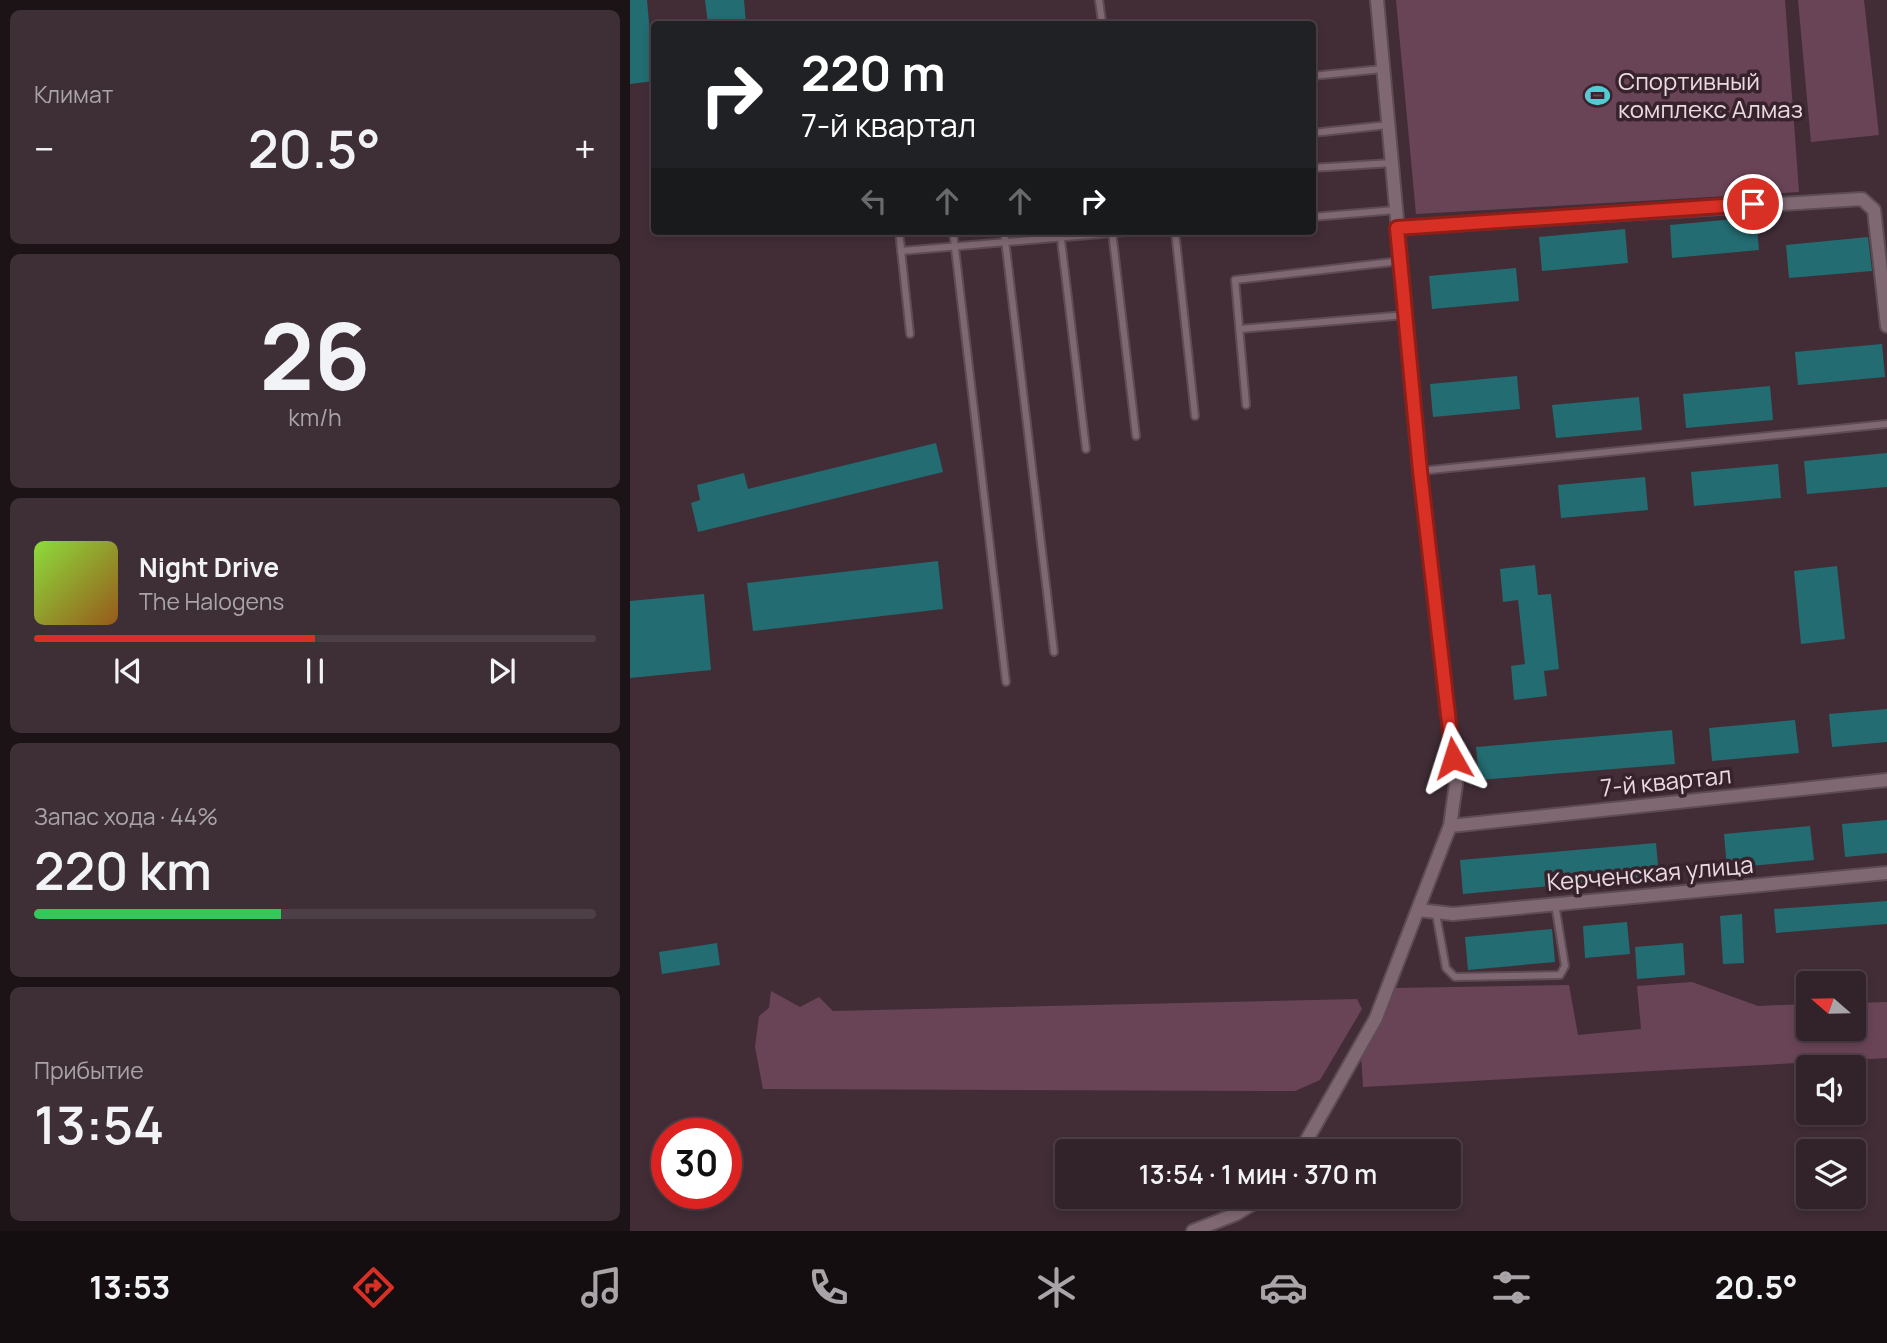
<!DOCTYPE html>
<html lang="ru">
<head>
<meta charset="utf-8">
<style>
  :root { --surface:#322229; --page:#3d2f35; --text:#f1f3f6; --muted:#a8a4a8; --line:#4d3f46; --accent:#d93025 }
  body { margin:0; font-family:Manrope,sans-serif; background:var(--page); color:var(--text); height:100vh; display:flex; flex-direction:column; font-size:26px; white-space:nowrap }
  * { box-sizing:border-box; margin:0 }
  p { font-size:23px; color:var(--muted) }
  .icon { flex:none; width:38px; height:38px; fill:none; stroke:currentColor; stroke-width:2; stroke-linecap:round; stroke-linejoin:round }
  .map { position:relative; flex:1; overflow:hidden }
  .panel { display:flex; flex-direction:column; gap:10px; padding:10px; background:#1c1317; width:630px }
  .panel>* { flex:none }
  .top-card { position:absolute; left:21px; top:21px; width:665px; height:214px; border-radius:7px; box-shadow:0 4px 10px #0003,0 0 0 2px var(--line); background:#202124; color:#fff; overflow:hidden }
  .needle { width:46px; rotate:290deg }
  .controls { position:absolute; left:1166px; top:971px; display:grid; gap:14px }
  .controls a { display:grid; place-items:center; width:70px; height:70px; border-radius:7px; background:var(--surface); box-shadow:0 4px 10px #0003,0 0 0 2px var(--line); font-size:35px }
  .speed { position:absolute; left:21px; top:1118px; display:flex; gap:14px; font-size:35px; font-weight:700; text-align:center }
  .speed>* { display:grid; place-content:center; width:91px; height:91px; border-radius:50%; background:var(--surface); box-shadow:0 4px 10px #0003,0 0 0 2px var(--line); line-height:1 }
  .speed .limit { border:10px solid #d22; background:#fff; color:#111 }
  .pin { position:absolute; display:grid; place-items:center; width:60px; height:60px; color:#fff; margin:-30px; border:4px solid #fff; border-radius:50%; box-shadow:0 2px 7px #0007 }
  .me { position:absolute; width:77px; margin:-38px; rotate:354deg; stroke-linejoin:round; filter:drop-shadow(0 0 5px #0008) }
  .turn { display:flex; align-items:center; gap:24px; height:147px; padding:0 35px; font-size:32px }
  .turn .icon { width:91px; height:91px; stroke-width:2.5 }
  .turn b { display:block; font-size:49px; line-height:60px }
  .lanes { display:flex; align-items:center; height:66px; padding:0 35px; background:#0003; justify-content:center; gap:35px; direction:ltr }
  .lanes .off { opacity:.35 }
  .big { font-size:52px; font-weight:600; line-height:1.1 }
  .panel .widget { flex:1; display:flex; flex-direction:column; justify-content:center; gap:10px; min-width:0; padding:0 24px; border-radius:10px; background:var(--page) }
  .panel .dial { align-items:center; gap:0 }
  .dial b { font-size:91px; line-height:1 }
  .song { display:flex; align-items:center; gap:21px }
  .cover { width:84px; height:84px; border-radius:10px; background:linear-gradient(135deg,hsl(90 70% 55%),hsl(30 70% 35%)) }
  .played { height:7px; border-radius:4px; background:linear-gradient(90deg,var(--accent) 50%,var(--line) 50%) }
  .keys { display:flex; justify-content:space-around; direction:ltr }
  .heat { display:flex; justify-content:space-between; align-items:center; font-size:38px; direction:ltr }
  .charge { height:10px; border-radius:5px; background:linear-gradient(90deg,#34c759 44%,var(--line) 0) }
  .trip { position:absolute; left:425px; top:1139px; width:406px; height:70px; border-radius:7px; background:var(--surface); box-shadow:0 4px 10px #0003,0 0 0 2px var(--line); font-weight:600; line-height:70px; text-align:center }
  .tab-bar { display:flex; height:112px; justify-content:space-around; align-items:center; background:#140e10; color:var(--muted) }
  .tab-bar .icon { width:49px; height:49px }
  .tab-bar .current { color:var(--accent) }
  .tab-bar b { font-size:32px; color:var(--text) }
  main { display:flex; flex:1; min-height:0 }
  .map>svg:first-child { display:block }
</style>
</head>
<body>
<main>
<section class="panel">
<div class="widget"><p>Климат</p>
<div class="heat"><a>−</a><b class="big">20.5°</b><a>+</a></div>
</div>
<div class="widget dial"><b>26</b><p>km/h</p></div>
<div class="widget">
<div class="song"><i class="cover"></i><div><b>Night Drive</b><p>The Halogens</p></div></div>
<div class="played"></div>
<div class="keys"><svg class="icon" aria-label="previous" viewBox="0 0 24 24"><path d="M18 5L8 12l10 7zM5 5v14"/></svg><svg class="icon" aria-label="pause" viewBox="0 0 24 24"><path d="M8 5v14M16 5v14"/></svg><svg class="icon" aria-label="next" viewBox="0 0 24 24"><path d="M6 5l10 7-10 7zM19 5v14"/></svg></div>
</div>
<div class="widget"><p>Запас хода · 44%</p><b class="big">220 km</b><div class="charge"></div></div>
<div class="widget"><p>Прибытие</p><b class="big">13:54</b></div>
</section>
<div class="map">
<svg width="1257" height="1231" viewBox="0 0 1257 1231">
  <rect width="100%" height="100%" fill="#422d37"/>
  <!-- green -->
  <g fill="#694457">
    <polygon points="766,0 1155,0 1169,192 786,214"/>
    <polygon points="1168,0 1234,0 1249,135 1181,142"/>
    <polygon points="1062,982 1128,1006 1178,1004 1178,1029 1223,1029 1223,1003 1257,1002 1257,1058 733,1087 731,1053 754,1017 764,988 939,985 948,1035 1011,1029 1007,986"/>
    <polygon points="141,991 170,1007 189,997 203,1011 727,999 732,1009 690,1080 665,1091 133,1089 125,1047 129,1016 139,1008"/>
  </g>
  <!-- building -->
  <g fill="#236c71">
    <polygon points="0,0 17,0 24,81 0,84"/>
    <polygon points="75,0 114,0 116,24 78,24"/>
    <polygon points="1126,217 1129,250 1042,258 1040,225"/>
    <polygon points="995,229 998,263 912,271 909,237"/>
    <polygon points="1238,237 1242,271 1159,278 1156,245"/>
    <polygon points="886,268 889,301 802,309 799,276"/>
    <polygon points="1252,344 1255,377 1168,385 1165,352"/>
    <polygon points="887,376 890,409 803,417 800,384"/>
    <polygon points="1140,386 1143,420 1056,428 1053,394"/>
    <polygon points="1009,397 1012,430 926,438 922,405"/>
    <polygon points="306,443 313,472 68,532 61,503 70,500 67,485 114,473 118,489"/>
    <polygon points="1257,453 1257,487 1177,494 1174,461"/>
    <polygon points="1148,464 1151,498 1064,506 1061,472"/>
    <polygon points="1015,477 1018,510 931,518 928,485"/>
    <polygon points="308,561 313,609 123,631 117,583"/>
    <polygon points="905,565 908,595 921,594 929,669 914,671 917,696 884,700 881,666 895,664 888,600 873,602 870,569"/>
    <polygon points="1207,566 1215,639 1171,644 1164,571"/>
    <polygon points="74,594 81,670 0,678 0,601"/>
    <polygon points="1257,709 1257,742 1202,747 1199,714"/>
    <polygon points="1165,720 1169,753 1082,761 1079,728"/>
    <polygon points="1042,730 1045,764 849,780 846,747"/>
    <polygon points="1257,820 1257,853 1215,857 1212,824"/>
    <polygon points="1180,826 1184,860 1097,868 1094,834"/>
    <polygon points="1026,843 1029,876 833,894 830,860"/>
    <polygon points="1257,901 1257,924 1146,933 1144,909"/>
    <polygon points="1112,914 1114,963 1093,964 1090,916"/>
    <polygon points="997,922 1000,954 955,958 953,926"/>
    <polygon points="922,929 925,962 838,970 835,937"/>
    <polygon points="87,943 90,965 32,974 29,952"/>
    <polygon points="1053,943 1055,975 1007,979 1005,947"/>
  </g>
  <g fill="none" stroke-linecap="round" stroke-linejoin="round">
    <defs>
      <g id="lane">
        <polyline points="469,0 472,22"/>
        <polyline points="682,76 752,69"/>
        <polyline points="682,133 758,125"/>
        <polyline points="682,168 762,163"/>
        <polyline points="682,217 766,210"/>
        <polyline points="269,231 280,334"/>
        <polyline points="323,231 376,682"/>
        <polyline points="374,231 424,652"/>
        <polyline points="430,231 456,449"/>
        <polyline points="482,231 506,436"/>
        <polyline points="545,231 565,416"/>
        <polyline points="271,251 507,231"/>
        <polyline points="610,329 776,315"/>
        <polyline points="616,405 605,280 771,261"/>
        <polyline points="790,471 1257,424"/>
        <polyline points="806,914 816,968 825,977 930,975 935,966 925,904"/>
      </g>
      <g id="street">
        <polyline points="767,228 1232,199 1244,210 1257,326"/>
        <polyline points="820,826 1257,780"/>
        <polyline points="788,910 823,914 1257,873"/>
        <polyline points="670,1152 746,1018 820,826 826,784 790,471 747,0"/>
        <polyline points="563,1231 606,1214 634,1197"/>
      </g>
    </defs>
    <!-- lane casing -->
    <use href="#lane" stroke="#5e4c55" stroke-width="10"/>
    <!-- street casing -->
    <use href="#street" stroke="#5e4c55" stroke-width="16"/>
    <!-- lane -->
    <use href="#lane" stroke="#806873" stroke-width="6"/>
    <!-- street -->
    <use href="#street" stroke="#806873" stroke-width="12"/>
  </g>
  <g fill="none" stroke-linecap="round" stroke-linejoin="round">
    <defs>
      <polyline id="route" points="823,758 790,471 767,228 1123,204"/>
    </defs>
    <!-- route casing -->
    <use href="#route" stroke="#8d1f18" stroke-width="18"/>
    <!-- route -->
    <use href="#route" stroke="#d93025" stroke-width="12"/>
  </g>
  <!-- icons -->
  <defs>
    <symbol id="stadium-bare" viewBox="-9 -9 18 18"><path d="M0-5a6.5 5 0 1 0 0 10a6.5 5 0 1 0 0-10ZM-3.5-1.8h7v3.6h-7Z" fill="#51ccd4" stroke="#38232d" stroke-width="2.5" paint-order="stroke"/></symbol>
  </defs>
  <g fill-rule="evenodd">
    <use href="#stadium-bare" x="950" y="78" width="35" height="35"/>
  </g>
  <g text-anchor="middle" stroke-width="7" stroke-linejoin="round" paint-order="stroke">
    <!-- poi labels -->
    <g font-size="24" fill="#e9dae1" stroke="#38232d" text-anchor="start">
      <text x="988" y="90">Спортивный<tspan x="988" dy="28">комплекс Алмаз</tspan></text>
    </g>
    <!-- street labels -->
    <g font-size="24" fill="#e9dae1" stroke="#38232d">
      <text transform="translate(1036 782) rotate(-6)" y="8">7-й квартал</text>
      <text transform="translate(1020 874) rotate(-5)" y="8">Керченская улица</text>
    </g>
  </g>
</svg>
<div class="controls">
<a><svg class="needle" viewBox="-14 -14 28 28"><path d="M0-13l5 13h-10z" fill="#e53935"/><path d="M0 13l5-13h-10z" fill="#a8a4a8"/></svg></a>
<a><svg class="icon" aria-label="sound" viewBox="0 0 24 24"><path d="M4 9h4l5-4v14l-5-4H4zM17 9q2 3 0 6"/></svg></a>
<a><svg class="icon" aria-label="layers" viewBox="0 0 24 24"><path d="M12 4l9 5-9 5-9-5zM3 14l9 5 9-5"/></svg></a>
</div>
<div class="speed"><div class="limit">30</div></div>
<div class="pin" style="left:1123px;top:204px;background:#d93025"><svg class="icon" aria-label="arrive" viewBox="0 0 24 24"><path d="M6 21V4h12l-3 4 3 4H6"/></svg></div>
<svg class="me" style="left:823px;top:758px" viewBox="-20 -20 40 40"><path d="M0-17L14 15 0 8-14 15z" fill="#d93025" stroke="#fff" stroke-width="4"/></svg>
<div class="trip">13:54 · 1 мин · 370 m</div>
<div class="top-card">
<div class="turn"><svg class="icon" aria-label="right" viewBox="0 0 24 24"><path d="M7 20v-9h11M14 6l5 5-5 5"/></svg><div><b>220 m</b>7-й квартал</div></div>
<div class="lanes"><svg class="icon off" aria-label="left" viewBox="0 0 24 24"><path d="M17 20v-9H6M10 6l-5 5 5 5"/></svg><svg class="icon off" aria-label="ahead" viewBox="0 0 24 24"><path d="M12 20V5M6 11l6-6 6 6"/></svg><svg class="icon off" aria-label="ahead" viewBox="0 0 24 24"><path d="M12 20V5M6 11l6-6 6 6"/></svg><svg class="icon" aria-label="right" viewBox="0 0 24 24"><path d="M7 20v-9h11M14 6l5 5-5 5"/></svg></div>
</div>
</div>
</main>
<nav class="tab-bar">
<b>13:53</b>
<svg class="icon current" aria-label="directions" viewBox="0 0 24 24"><path d="M12 3l9 9-9 9-9-9zM9 14v-3h6M13 9l2 2-2 2"/></svg>
<svg class="icon" aria-label="music" viewBox="0 0 24 24"><path d="M9 18V5l10-2v13"/><circle cx="6" cy="18" r="3"/><circle cx="16" cy="16" r="3"/></svg>
<svg class="icon" aria-label="phone" viewBox="0 0 24 24"><path d="M5 4h4l2 5-3 2q2 4 5 5l2-3 5 2v4C11 20 4 13 5 4z"/></svg>
<svg class="icon" aria-label="climate" viewBox="0 0 24 24"><path d="M12 3v18M4 7l16 10M4 17L20 7"/></svg>
<svg class="icon" aria-label="car" viewBox="0 0 24 24"><path d="M5 17H2v-5l4-1 3-4h7l3 4 3 1v5h-3M9 17h6M6 11h13"/><circle cx="7" cy="17" r="2"/><circle cx="17" cy="17" r="2"/></svg>
<svg class="icon" aria-label="filters" viewBox="0 0 24 24"><path d="M4 7h16M4 17h16"/><circle cx="9" cy="7" r="2"/><circle cx="15" cy="17" r="2"/></svg>
<b>20.5°</b>
</nav>
</body>
</html>
